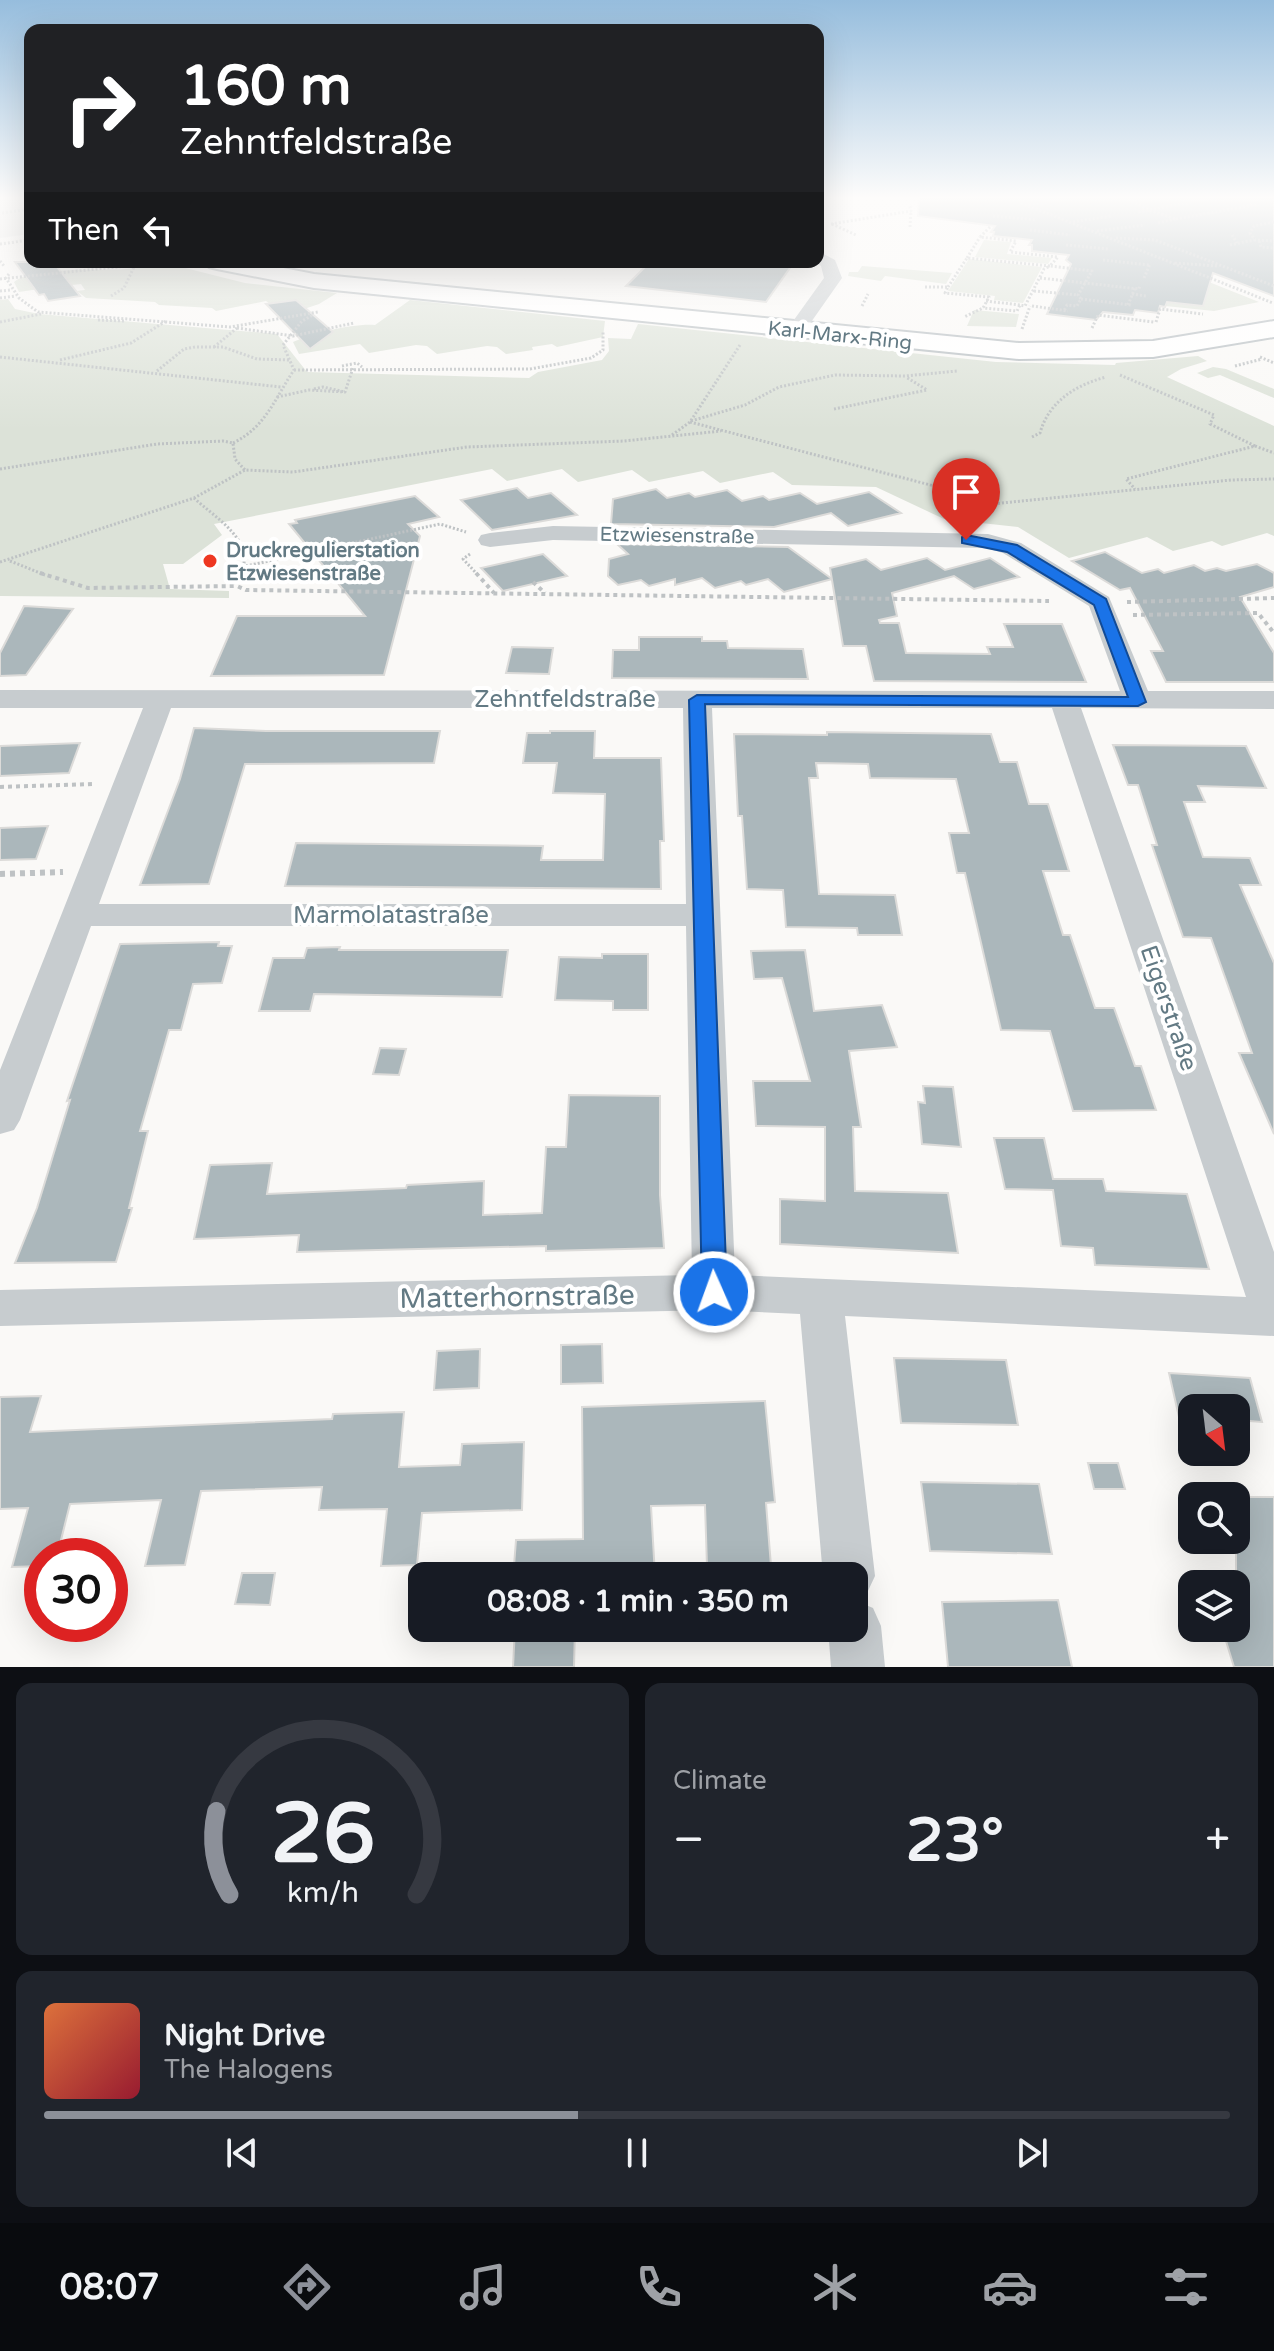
<!DOCTYPE html>
<html lang="en">
<head>
<meta charset="utf-8">
<style>
  :root { --surface:#171b24; --page:#20242c; --text:#f1f3f6; --muted:#9ea1a6; --line:#363941; --accent:#8c9099 }
  body { margin:0; font-family:"Varela Round",sans-serif; background:var(--page); color:var(--text); height:100vh; display:flex; flex-direction:column; font-size:30px; white-space:nowrap }
  * { box-sizing:border-box; margin:0 }
  p { font-size:26px; color:var(--muted) }
  .icon { flex:none; width:44px; height:44px; fill:none; stroke:currentColor; stroke-width:2; stroke-linecap:round; stroke-linejoin:round }
  .map { position:relative; height:1667px; overflow:hidden }
  .details { display:flex; flex-direction:column; gap:16px; padding:16px; background:#0d0f14; flex:1 }
  .details>* { flex:none }
  .top-card { position:absolute; left:24px; top:24px; width:800px; height:244px; border-radius:16px; box-shadow:0 8px 32px #0002; background:#202124; color:#fff; overflow:hidden }
  .needle { width:52px; rotate:152deg }
  .buttons { position:absolute; left:1178px; top:1394px; display:grid; gap:16px }
  .buttons a { display:grid; place-items:center; width:72px; height:72px; border-radius:16px; background:var(--surface); box-shadow:0 8px 32px #0002; font-size:40px }
  .speed { position:absolute; left:24px; top:1538px; display:flex; gap:16px; font-size:40px; font-weight:700; text-align:center }
  .speed>* { display:grid; place-content:center; width:104px; height:104px; border-radius:50%; background:var(--surface); box-shadow:0 8px 32px #0002; line-height:1 }
  .speed .limit { border:12px solid #d22; background:#fff; color:#111 }
  .pin { position:absolute; display:grid; place-items:center; width:68px; height:68px; color:#fff; margin:-82px -34px; border-radius:50% 50% 50% 0; rotate:-45deg; box-shadow:0 0 8px #0007 }
  .pin .icon { rotate:45deg }
  .me { position:absolute; width:88px; margin:-44px; rotate:358deg; stroke-linejoin:round; filter:drop-shadow(0 0 6px #0008) }
  .turn { display:flex; align-items:center; gap:28px; height:168px; padding:0 24px; font-size:36px }
  .turn .icon { width:104px; height:104px; stroke-width:2.5 }
  .turn b { display:block; font-size:56px; line-height:68px }
  .then { display:flex; align-items:center; height:76px; padding:0 24px; background:#0003; gap:16px; font-size:30px }
  .big { font-size:60px; font-weight:700; line-height:1.1 }
  .details .tile { flex:1; display:flex; flex-direction:column; justify-content:center; gap:12px; min-width:0; padding:0 28px; border-radius:16px; background:var(--page) }
  .details .dial { align-items:center; gap:0 }
  .dial svg { height:208px; overflow:visible; fill:none; stroke:var(--line); stroke-width:7; stroke-linecap:round; text-anchor:middle }
  .dial text { fill:var(--text); stroke:none }
  .song { display:flex; align-items:center; gap:24px }
  .cover { width:96px; height:96px; border-radius:12px; background:linear-gradient(135deg,hsl(20 70% 55%),hsl(350 70% 35%)) }
  .played { height:8px; border-radius:4px; background:linear-gradient(90deg,var(--accent) 45%,var(--line) 45%) }
  .keys { display:flex; justify-content:space-around; direction:ltr }
  .heat { display:flex; justify-content:space-between; align-items:center; font-size:44px; direction:ltr }
  .details .tiles { flex:1; display:grid; gap:16px; grid-template-columns:1fr 1fr }
  .tile:last-child { grid-column:span 2 }
  .trip { position:absolute; left:408px; top:1562px; width:460px; height:80px; border-radius:16px; background:var(--surface); box-shadow:0 8px 32px #0002; font-weight:700; line-height:80px; text-align:center }
  .tab-bar { display:flex; height:128px; justify-content:space-around; align-items:center; background:#090b0e; color:var(--muted) }
  .tab-bar .icon { width:56px; height:56px }
  .tab-bar .on { color:var(--accent) }
  .tab-bar b { font-size:36px; color:var(--text) }
  .map>svg:first-child { display:block }
</style>
</head>
<body>
<div class="map">
<svg width="1274" height="1667" viewBox="0 0 1274 1667">
  <rect width="100%" height="100%" fill="#faf9f7"/>
  <!-- built -->
  <polygon fill="#e8e9e8" points="0,197 30,197 30,234 0,238"/>
  <!-- green -->
  <g fill="#dce2d8">
    <polygon points="984,240 1011,242 1007,254 1052,258 1048,264 975,257"/>
    <polygon points="969,259 1042,267 1023,303 994,300 995,296 948,291"/>
    <path d="M165,263L245,283L337,293L319,304L304,309L296,300L270,304L266,301L216,311L212,308L159,305L155,302L86,298L77,291L85,290L81,284L71,285L65,278L39,289L19,292L14,282C34,265 100,272 127,269C139,268 152,265 165,263Z"/>
    <polygon points="862,266 952,273 946,284 885,276 881,281 848,276 849,272 858,272"/>
    <polygon points="1209,282 1259,302 1214,311 1165,306 1166,302 1203,306"/>
    <polygon points="8,299 15,309 39,314 277,334 307,372 529,378 538,372 602,360 609,351 608,338 631,339 638,324 996,362 1115,365 1116,363 1198,356 1207,361 1181,369 1167,377 1274,426 1274,536 1267,533 1222,546 1212,541 1173,551 1147,537 1069,558 1018,527 944,519 876,487 792,485 773,472 720,483 703,471 649,482 632,470 578,482 562,469 507,481 492,469 214,524 222,535 183,564 163,564 170,589 229,591 229,598 0,596 0,300"/>
    <path d="M410,300L605,321L603,337L557,347L552,344L532,347L533,350L506,354L497,347L487,346L437,354L427,346L416,345L369,353L360,344L299,354L293,342C313,333 355,323 375,325Z"/>
    <polygon points="974,310 1019,314 1016,327 967,326"/>
    <polygon points="1213,367 1226,369 1274,389 1274,398 1220,375 1208,378 1197,373"/>
  </g>
  <!-- building -->
  <g fill="#abb7bb" stroke="#dcdbd9" stroke-width="2">
    <polygon points="919,197 1274,197 1274,296 1213,273 1203,306 1167,302 1165,307 1160,306 1158,313 1135,310 1133,315 1103,312 1096,320 1047,314 1071,264 1066,260 1069,255 1032,251 1032,245 1029,245 1032,240 993,236 994,232 991,232 995,226 918,216"/>
    <polygon points="15,262 53,262 80,296 48,301 44,294 39,295"/>
    <polygon points="650,262 761,262 792,265 766,302 626,286"/>
    <polygon points="296,300 333,332 310,349 266,304"/>
    <polygon points="517,488 528,498 551,493 577,515 492,530 461,500"/>
    <polygon points="656,489 667,498 689,493 695,497 727,490 742,501 763,496 769,500 800,493 817,504 869,492 901,513 848,526 831,513 774,527 611,524 613,499"/>
    <polygon points="415,496 439,517 408,524 420,536 384,675 211,676 237,616 365,616 289,524 297,523 295,520"/>
    <polygon points="617,544 788,547 832,579 784,592 768,579 746,585 741,581 715,588 702,578 675,585 675,579 649,586 641,580 618,585 608,576 609,559 628,554"/>
    <polygon points="1105,552 1142,573 1158,569 1164,573 1194,565 1205,571 1217,568 1226,571 1257,564 1274,573 1274,587 1240,597 1274,653 1274,682 1166,682 1151,651 1163,651 1130,588 1120,590 1072,561"/>
    <polygon points="543,554 567,576 503,591 481,568"/>
    <polygon points="927,558 945,570 990,558 1019,577 974,589 954,576 892,593 897,616 879,620 880,623 899,623 906,653 990,654 987,647 1013,647 1004,624 1062,624 1086,682 874,681 866,646 843,646 830,568 866,559 881,570"/>
    <polygon points="24,606 73,609 26,675 0,676 0,653"/>
    <polygon points="639,637 702,637 702,641 727,641 728,648 803,649 808,679 612,678 613,650 639,650"/>
    <polygon points="512,647 553,648 549,674 506,673"/>
    <polygon points="194,728 266,731 440,731 434,763 245,764 209,884 140,885 180,779"/>
    <polygon points="550,731 595,731 594,758 661,758 664,841 660,841 661,889 285,886 296,843 543,846 541,860 603,860 605,794 553,793 557,763 523,763 527,733 550,733"/>
    <polygon points="827,732 991,734 1000,762 1017,762 1029,804 1048,804 1069,871 1043,871 1063,935 1070,935 1095,1008 1114,1008 1135,1066 1141,1066 1156,1110 1073,1111 1050,1031 1001,1030 965,873 957,873 949,833 969,833 956,779 870,778 868,764 816,763 818,778 809,778 819,894 895,895 902,935 858,935 857,928 786,927 783,890 747,889 742,816 738,816 734,734 827,735"/>
    <polygon points="80,743 69,773 0,776 0,746"/>
    <polygon points="1113,745 1246,746 1266,788 1198,786 1205,802 1184,802 1203,857 1250,858 1261,885 1240,885 1274,963 1274,1134 1239,1053 1252,1053 1211,938 1183,937 1152,845 1157,845 1138,785 1128,785"/>
    <polygon points="48,826 36,859 0,860 0,828"/>
    <polygon points="219,942 218,946 232,946 222,983 193,984 181,1030 169,1030 140,1131 148,1131 129,1208 132,1208 116,1262 15,1263 37,1208 70,1100 67,1101 120,944"/>
    <polygon points="340,947 339,950 508,950 502,997 314,994 310,1011 259,1011 273,958 304,958 307,948"/>
    <polygon points="805,950 814,1011 882,1005 897,1047 849,1051 861,1127 853,1127 855,1191 948,1193 958,1253 780,1244 780,1199 825,1201 825,1127 756,1126 753,1081 810,1081 782,978 754,979 751,951"/>
    <polygon points="602,954 648,954 648,1010 613,1010 613,1001 555,1000 559,957 602,958"/>
    <polygon points="380,1048 406,1049 399,1075 373,1074"/>
    <polygon points="923,1086 953,1087 961,1147 922,1144 918,1102 925,1103"/>
    <polygon points="569,1095 660,1096 660,1195 664,1248 546,1251 546,1246 297,1252 299,1235 194,1239 210,1165 272,1163 267,1194 406,1188 407,1185 484,1181 483,1215 542,1213 546,1147 566,1147"/>
    <polygon points="994,1138 1044,1138 1053,1179 1103,1179 1106,1191 1187,1194 1209,1269 1095,1265 1093,1248 1061,1246 1053,1190 1005,1189"/>
    <polygon points="602,1344 603,1383 561,1384 561,1345"/>
    <polygon points="480,1349 479,1388 434,1390 437,1351"/>
    <polygon points="894,1358 1006,1360 1018,1425 901,1423"/>
    <polygon points="1169,1373 1250,1378 1262,1422 1236,1420 1236,1408 1192,1408 1192,1417 1179,1417"/>
    <polygon points="41,1396 30,1432 332,1419 333,1414 404,1412 399,1467 460,1465 462,1444 524,1442 522,1510 422,1513 417,1565 381,1566 387,1509 319,1510 322,1487 201,1491 185,1565 145,1566 161,1500 70,1504 57,1556 42,1556 42,1566 12,1567 28,1508 0,1509 0,1397"/>
    <polygon points="765,1401 775,1502 766,1503 771,1566 707,1566 705,1505 651,1506 655,1576 518,1576 519,1566 514,1566 516,1540 583,1539 582,1407"/>
    <polygon points="1088,1463 1118,1463 1125,1489 1094,1489"/>
    <polygon points="921,1482 1039,1484 1052,1554 930,1551"/>
    <polygon points="1236,1497 1274,1497 1274,1667 1234,1667 1222,1628 1236,1628"/>
    <polygon points="242,1573 275,1573 270,1605 235,1604"/>
    <polygon points="1058,1600 1072,1667 948,1667 942,1602"/>
    <polygon points="515,1628 575,1628 574,1667 513,1667"/>
  </g>
  <g fill="none" stroke-linecap="round" stroke-linejoin="round">
    <defs>
      <polygon id="secondary" points="206,262 253,262 314,274 1019,343 1153,341 1274,321 1274,337 1153,357 1019,359 314,288 217,269 209,267"/>
    </defs>
    <!-- secondary casing -->
    <use href="#secondary" stroke="#b7bec2" stroke-width="4"/>
    <!-- path-far2 -->
    <g stroke="#bec2c4" stroke-width="3" stroke-dasharray="2 2" stroke-linecap="butt">
      <polyline points="1006,197 1273,303"/>
      <polyline points="1125,197 1149,210 1137,212"/>
      <polyline points="818,199 834,197"/>
      <polyline points="1249,201 1260,199"/>
      <polyline points="1029,205 1072,198"/>
      <polyline points="2,213 30,209"/>
      <polyline points="993,216 1037,220"/>
      <polyline points="1176,219 1255,205 1236,197"/>
      <polyline points="1073,222 1111,216"/>
      <polyline points="1274,222 1254,226 1250,233 1255,240 1274,241"/>
      <polyline points="1158,223 1176,219 1149,210 1217,197"/>
      <polyline points="831,224 911,211 910,206"/>
      <polyline points="832,224 856,235"/>
      <polyline points="910,227 911,211"/>
      <polyline points="990,227 980,237 1016,241 1010,252 1058,257 1050,266 1092,271 1078,295 1081,299 1077,306 1067,305 1064,311"/>
      <polyline points="1030,230 1070,235"/>
      <polyline points="1097,231 1145,225"/>
      <polyline points="1232,235 1237,243"/>
      <polyline points="1116,238 1155,240 1274,286"/>
      <polyline points="1259,241 1261,247 1274,248"/>
      <polyline points="0,244 30,240"/>
      <polyline points="1066,245 1109,249"/>
      <polyline points="1230,245 1254,240"/>
      <polyline points="967,258 980,237"/>
      <polyline points="1103,260 1149,265"/>
      <polyline points="0,261 4,266"/>
      <polyline points="1175,263 1217,266"/>
      <polyline points="9,274 6,278 19,298 38,312 230,327 318,312"/>
      <polyline points="1040,278 1139,289 1140,286"/>
      <polyline points="1144,278 1150,264"/>
      <polyline points="0,279 166,262"/>
      <polyline points="925,287 948,287 945,293 989,297 983,308 964,317"/>
      <polyline points="948,287 967,258 1050,266 1044,269 1025,306 1020,305 1017,311 983,308"/>
      <polyline points="0,291 11,290"/>
      <polyline points="1034,291 1078,295"/>
      <polyline points="1132,294 1146,296"/>
      <polyline points="111,296 124,288 134,267"/>
      <polyline points="0,298 16,296"/>
      <polyline points="1081,299 1131,305"/>
      <polyline points="986,301 1020,305"/>
      <polyline points="1128,305 1135,288"/>
      <polyline points="862,306 868,294"/>
      <polyline points="1032,306 1068,311"/>
      <polyline points="98,320 124,321"/>
      <polyline points="0,322 41,314"/>
      <polyline points="1156,322 1160,309 1203,314"/>
      <polyline points="237,328 293,336 354,323"/>
      <polyline points="1092,328 1098,315 1154,322"/>
      <polyline points="1022,329 1030,306"/>
      <polyline points="214,347 237,328"/>
      <polyline points="0,357 281,387"/>
      <polyline points="1260,357 1274,363"/>
      <polyline points="60,360 131,343 166,321"/>
      <polyline points="342,366 357,363 362,367"/>
      <polyline points="1235,366 1262,359"/>
      <polyline points="294,370 530,369 591,358 603,350 603,332"/>
      <polyline points="157,371 184,349 195,347 223,347 257,359 290,360"/>
      <polyline points="1120,375 1214,415 1210,424 1255,446 1126,479 1135,489"/>
      <polyline points="314,389 323,387 345,392"/>
      <polyline points="277,397 309,390 345,392 353,368"/>
      <polyline points="834,409 927,390 906,377"/>
      <polyline points="691,421 745,405 779,387 835,375 905,376 957,371"/>
      <polyline points="690,422 938,487 982,505 1231,480 1274,479"/>
      <polyline points="672,435 690,422 740,345"/>
      <path d="M1032,437L1040,433C1049,401 1076,385 1106,377"/>
      <path d="M233,443C266,427 275,398 294,370L283,345L302,321L313,315"/>
      <polyline points="1255,446 1274,453"/>
      <polyline points="0,469 157,444 223,441 233,443 235,459 245,470"/>
      <polyline points="979,482 984,521"/>
      <path d="M194,498C214,517 260,543 239,575"/>
      <polyline points="470,554 463,559 478,575"/>
      <polyline points="10,561 45,575"/>
      <polyline points="0,562 194,498 245,470 293,472 467,447 624,441 721,431"/>
      <polyline points="246,566 440,524 466,532"/>
    </g>
    <!-- path-far1 -->
    <g stroke="#bec2c4" stroke-width="4" stroke-dasharray="4 4" stroke-linecap="butt">
      <polyline points="40,573 88,588 237,586"/>
      <polyline points="240,573 235,581 237,586 246,590 1049,601"/>
      <polyline points="476,573 494,593"/>
      <polyline points="533,582 545,593"/>
      <polyline points="1127,602 1274,598"/>
      <polyline points="1133,615 1258,613 1274,633"/>
      <polyline points="0,787 95,784"/>
    </g>
    <!-- path -->
    <polyline stroke="#bec2c4" stroke-width="6" stroke-dasharray="5 5" stroke-linecap="butt" points="0,874 63,872"/>
    <!-- street -->
    <g fill="#c7cccf" fill-rule="evenodd">
      <polygon points="818,251 835,260 842,278 802,335 788,335 786,331 824,278 821,266 816,262 818,262"/>
      <path d="M553,526L988,534L1021,543L1109,597L1148,691H1274V709L1081,708L1274,1252V1336L845,1316L875,1576L867,1593L854,1599V1576H823L800,1314L714,1310L0,1326V1290L692,1275L686,926H91L20,1120L14,1130L0,1134V1070L143,708H0V690L1120,691L1089,606L1003,553L986,548L553,540L490,547L481,545L478,540L481,535L490,533ZM171,708H683L686,904H99ZM712,708H1052L1246,1297L735,1275Z"/>
      <polygon points="854,1600 873,1608 881,1626 885,1667 831,1667 828,1628 854,1628"/>
    </g>
    <!-- secondary -->
    <use href="#secondary" fill="#fff" fill-rule="evenodd"/>
  </g>
  <!-- sky -->
  <linearGradient id="sky" x2="0" y2="1"><stop stop-color="#96bddd"/><stop offset="0.46" stop-color="#fdfcfb"/><stop offset="1" stop-color="#fdfcfb" stop-opacity="0"/></linearGradient>
  <rect width="1274" height="430" fill="url(#sky)"/>
  <!-- route -->
  <polygon fill="#1a73e8" stroke="#114b97" stroke-width="2" points="966,535 1017,545 1106,599 1146,702 1138,706 705,704 727,1292 723,1299 714,1302 705,1299 702,1292 689,700 697,695 1128,697 1094,605 1007,552 962,543 962,537"/>
  <!-- markers -->
  <circle fill="#ee3822" stroke="#fff" stroke-width="3" cx="210" cy="561" r="8"/>
  <g text-anchor="middle" stroke-width="8" stroke-linejoin="round" paint-order="stroke">
    <!-- far-street labels -->
    <g font-size="20" fill="#637a84" stroke="#fff">
      <text transform="translate(840 335) rotate(6)" y="7">Karl-Marx-Ring</text>
      <text transform="translate(677 535) rotate(1)" y="7">Etzwiesenstraße</text>
    </g>
    <!-- far-poi labels -->
    <g font-size="20" font-weight="bold" fill="#637a84" stroke="#fff" text-anchor="start">
      <text x="226" y="557">Druckregulierstation<tspan x="226" dy="23">Etzwiesenstraße</tspan></text>
    </g>
    <!-- street labels -->
    <g font-size="24" fill="#637a84" stroke="#fff">
      <text x="565" y="707">Zehntfeldstraße</text>
      <text x="391" y="923">Marmolatastraße</text>
      <text transform="translate(1169 1008) rotate(71)" y="8">Eigerstraße</text>
    </g>
    <!-- near-street labels -->
    <g font-size="28" fill="#637a84" stroke="#fff">
      <text transform="translate(517 1296) rotate(-1)" y="10">Matterhornstraße</text>
    </g>
  </g>
</svg>
<div class="buttons">
<a><svg class="needle" viewBox="-14 -14 28 28"><path d="M0-13l5 13h-10z" fill="#e53935"/><path d="M0 13l5-13h-10z" fill="#9ea1a6"/></svg></a>
<a><svg class="icon" aria-label="search" viewBox="0 0 24 24"><circle cx="10" cy="10" r="6"/><path d="M15 15l6 6"/></svg></a>
<a><svg class="icon" aria-label="layers" viewBox="0 0 24 24"><path d="M12 4l9 5-9 5-9-5zM3 14l9 5 9-5"/></svg></a>
</div>
<div class="speed"><div class="limit">30</div></div>
<div class="pin" style="left:966px;top:540px;background:#d93025"><svg class="icon" aria-label="arrive" viewBox="0 0 24 24"><path d="M6 21V4h12l-3 4 3 4H6"/></svg></div>
<svg class="me" style="left:714px;top:1292px" viewBox="-20 -20 40 40"><circle r="17" fill="#1a73e8" stroke="#fff" stroke-width="3"/><path d="M0-11L8 9 0 5-8 9z" fill="#fff"/></svg>
<div class="trip">08:08 · 1 min · 350 m</div>
<div class="top-card">
<div class="turn"><svg class="icon" aria-label="right" viewBox="0 0 24 24"><path d="M7 20v-9h11M14 6l5 5-5 5"/></svg><div><b>160 m</b>Zehntfeldstraße</div></div>
<div class="then">Then<svg class="icon" aria-label="left" viewBox="0 0 24 24"><path d="M17 20v-9H6M10 6l-5 5 5 5"/></svg></div>
</div>
</div>
<section class="details">
<div class="tiles">
<div class="tile dial"><svg viewBox="0 0 100 80">
<path d="M14 69A42 42 0 1 1 86 69"/>
<path d="M14 69A42 42 0 0 1 9 37" stroke="#8c9099"/>
<text x="50" y="56" font-size="32" font-weight="700">26</text>
<text x="50" y="72" font-size="11">km/h</text>
</svg></div>
<div class="tile"><p>Climate</p>
<div class="heat"><a>−</a><b class="big">23°</b><a>+</a></div>
</div>
<div class="tile">
<div class="song"><i class="cover"></i><div><b>Night Drive</b><p>The Halogens</p></div></div>
<div class="played"></div>
<div class="keys"><svg class="icon" aria-label="previous" viewBox="0 0 24 24"><path d="M18 5L8 12l10 7zM5 5v14"/></svg><svg class="icon" aria-label="pause" viewBox="0 0 24 24"><path d="M8 5v14M16 5v14"/></svg><svg class="icon" aria-label="next" viewBox="0 0 24 24"><path d="M6 5l10 7-10 7zM19 5v14"/></svg></div>
</div>
</div>
</section>
<nav class="tab-bar">
<b>08:07</b>
<svg class="icon on" aria-label="directions" viewBox="0 0 24 24"><path d="M12 3l9 9-9 9-9-9zM9 14v-3h6M13 9l2 2-2 2"/></svg>
<svg class="icon" aria-label="music" viewBox="0 0 24 24"><path d="M9 18V5l10-2v13"/><circle cx="6" cy="18" r="3"/><circle cx="16" cy="16" r="3"/></svg>
<svg class="icon" aria-label="phone" viewBox="0 0 24 24"><path d="M5 4h4l2 5-3 2q2 4 5 5l2-3 5 2v4C11 20 4 13 5 4z"/></svg>
<svg class="icon" aria-label="climate" viewBox="0 0 24 24"><path d="M12 3v18M4 7l16 10M4 17L20 7"/></svg>
<svg class="icon" aria-label="car" viewBox="0 0 24 24"><path d="M5 17H2v-5l4-1 3-4h7l3 4 3 1v5h-3M9 17h6M6 11h13"/><circle cx="7" cy="17" r="2"/><circle cx="17" cy="17" r="2"/></svg>
<svg class="icon" aria-label="filters" viewBox="0 0 24 24"><path d="M4 7h16M4 17h16"/><circle cx="9" cy="7" r="2"/><circle cx="15" cy="17" r="2"/></svg>
</nav>
</body>
</html>
